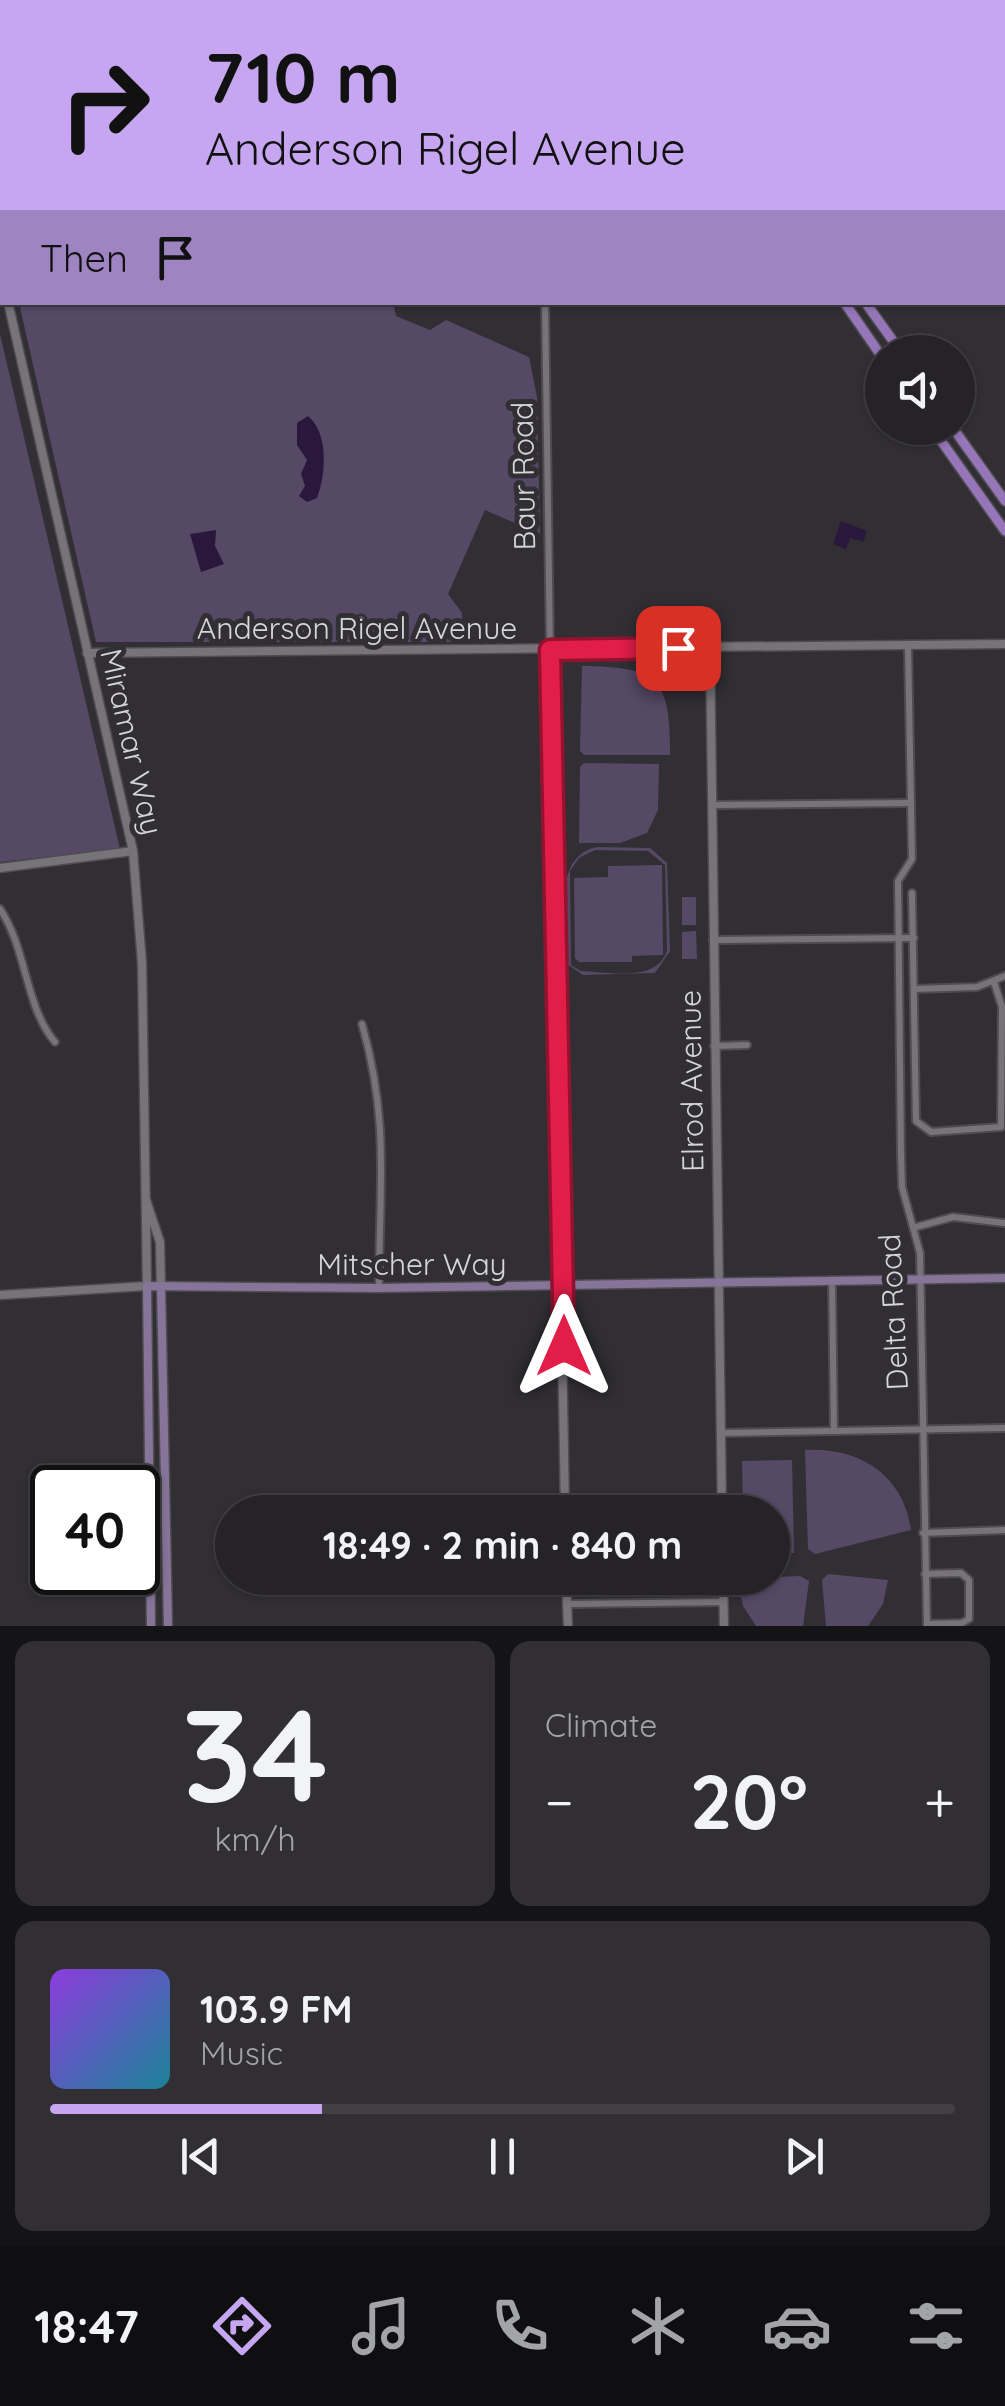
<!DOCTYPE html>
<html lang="en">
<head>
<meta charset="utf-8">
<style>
  :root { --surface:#252327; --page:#312f33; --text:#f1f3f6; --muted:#a3a4a7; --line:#424044; --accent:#c6a6f0 }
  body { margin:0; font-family:Quicksand,sans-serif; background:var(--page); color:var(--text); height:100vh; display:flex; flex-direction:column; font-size:38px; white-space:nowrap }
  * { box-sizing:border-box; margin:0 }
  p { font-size:32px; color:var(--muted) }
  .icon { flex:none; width:55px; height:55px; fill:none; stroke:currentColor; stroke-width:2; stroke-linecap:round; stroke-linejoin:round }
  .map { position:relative; height:1626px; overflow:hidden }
  .panel { display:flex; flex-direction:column; gap:15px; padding:15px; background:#141315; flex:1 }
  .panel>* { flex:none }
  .hud { position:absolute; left:0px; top:0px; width:1005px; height:305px; box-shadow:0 2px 8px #0004,0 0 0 2px var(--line); background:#c6a6f0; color:#111; overflow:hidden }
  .tools { position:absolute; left:865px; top:335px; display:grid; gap:20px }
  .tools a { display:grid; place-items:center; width:110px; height:110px; border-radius:50%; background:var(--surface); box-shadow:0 2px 8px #0004,0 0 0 2px var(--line); font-size:50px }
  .speed { position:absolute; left:30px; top:1465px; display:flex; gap:20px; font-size:50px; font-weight:700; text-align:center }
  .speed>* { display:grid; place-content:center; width:130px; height:130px; border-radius:50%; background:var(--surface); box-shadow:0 2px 8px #0004,0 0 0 2px var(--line); line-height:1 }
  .speed .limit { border:5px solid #111; border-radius:15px; background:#fff; color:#111 }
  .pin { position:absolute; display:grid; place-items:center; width:85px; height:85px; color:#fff; margin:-42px; border-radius:20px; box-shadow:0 5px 15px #0006 }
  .me { position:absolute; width:110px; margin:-55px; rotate:0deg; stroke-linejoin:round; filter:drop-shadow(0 0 8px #0008) }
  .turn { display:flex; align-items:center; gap:35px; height:210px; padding:0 40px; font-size:45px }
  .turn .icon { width:130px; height:130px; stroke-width:2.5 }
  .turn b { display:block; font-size:70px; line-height:85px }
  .then { display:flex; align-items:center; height:95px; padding:0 40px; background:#0003; gap:20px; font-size:38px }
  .big { font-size:75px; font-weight:800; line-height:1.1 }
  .panel .widget { flex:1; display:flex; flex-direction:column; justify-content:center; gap:15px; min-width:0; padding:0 35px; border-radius:20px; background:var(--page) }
  .panel .dial { align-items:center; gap:0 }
  .dial b { font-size:130px; line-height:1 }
  .song { display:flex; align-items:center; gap:30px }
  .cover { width:120px; height:120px; border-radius:15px; background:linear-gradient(135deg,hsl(270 70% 55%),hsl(190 70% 35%)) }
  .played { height:10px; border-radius:5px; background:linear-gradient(90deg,var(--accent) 30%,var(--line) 30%) }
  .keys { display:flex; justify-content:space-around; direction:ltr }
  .heat { display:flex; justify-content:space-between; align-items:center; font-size:55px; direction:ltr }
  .panel .tiles { flex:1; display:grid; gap:15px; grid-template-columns:1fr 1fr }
  .widget:last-child { grid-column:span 2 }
  .trip { position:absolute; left:215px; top:1495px; width:575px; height:100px; border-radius:50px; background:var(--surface); box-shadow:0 2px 8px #0004,0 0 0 2px var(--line); font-weight:800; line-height:100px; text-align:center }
  .menu { display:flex; height:160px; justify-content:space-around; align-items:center; background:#0f0e10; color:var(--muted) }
  .menu .icon { width:70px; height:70px }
  .menu .selected { color:var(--accent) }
  .menu b { font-size:45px; color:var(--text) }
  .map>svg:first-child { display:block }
</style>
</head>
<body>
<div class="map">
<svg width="1005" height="1626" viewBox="0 0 1005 1626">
  <rect width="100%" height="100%" fill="#312f34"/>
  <!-- green -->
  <g fill="#554966" fill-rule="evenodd">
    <polygon points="0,0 347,0 347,2 2,2 2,229"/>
    <polygon points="393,302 396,316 430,330 446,320 529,357 537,397 540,534 485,510 448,594 462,613 463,642 96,642 19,303"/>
    <polygon points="0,334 120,849 0,862"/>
    <path d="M582,666C659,667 670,678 670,755H584L580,751Z"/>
    <polygon points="584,763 659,764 658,810 647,833 620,843 579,843 580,767"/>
    <path d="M597,847L650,848L667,863L670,951L655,973L583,975L567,964C565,929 551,855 597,847ZM595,850L648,851L665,865L667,950C658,983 608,972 581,971L571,965L570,871L579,858Z"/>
    <polygon points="662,865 663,955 632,956 632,962 579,962 575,958 574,878 608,877 608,866"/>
    <rect x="682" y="897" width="14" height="28"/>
    <polygon points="696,931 697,959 682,959 682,932"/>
    <path d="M805,1450C859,1447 903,1474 911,1530L815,1554L808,1549Z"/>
    <polygon points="792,1460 794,1553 773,1553 772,1512 743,1512 742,1461"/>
    <polygon points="828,1574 888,1580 883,1604 868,1626 826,1626 822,1580"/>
    <polygon points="800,1576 809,1581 803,1626 756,1626 743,1606 738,1579"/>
  </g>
  <!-- water -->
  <g fill="#29183b">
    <path d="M308,416C329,433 326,475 317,498L307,502L299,496L305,486L301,474L307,460L297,445V423Z"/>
    <polygon points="841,521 867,531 863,542 850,538 846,549 833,544"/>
    <polygon points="216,530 215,546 224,564 201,572 190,534"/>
  </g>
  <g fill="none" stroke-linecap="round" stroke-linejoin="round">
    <defs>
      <g id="minor">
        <polyline points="545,302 550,650"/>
        <polyline points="908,646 912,859 898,881 901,1155 902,1187 920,1253 927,1626"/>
        <polyline points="712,805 910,803"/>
        <polyline points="912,893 916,1121 931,1132 1001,1127 1002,1007 994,982"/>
        <path d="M0,909C27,949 25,1007 55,1042"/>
        <polyline points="713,940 914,938"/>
        <polyline points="915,989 977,987 1005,976"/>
        <path d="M362,1024C390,1123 379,1189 379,1288"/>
        <polyline points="714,1046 747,1045"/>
        <polyline points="916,1227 953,1217 1005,1223"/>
        <polyline points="832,1280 834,1431"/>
        <polyline points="721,1433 1005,1428"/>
        <polyline points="923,1533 1005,1530"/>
        <polyline points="925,1574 961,1573 969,1580 969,1619 962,1623 927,1624"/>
        <polyline points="567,1604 724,1602"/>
      </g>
      <g id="tertiary">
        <polyline points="1002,78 1005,78"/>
        <polyline points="0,267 2,278"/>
        <polyline points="710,648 722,1512"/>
        <polyline points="550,650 565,1512"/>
        <polyline points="87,653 1005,644"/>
        <polyline points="0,868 133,851"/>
        <polyline points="146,1200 160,1242 161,1287"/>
        <polyline points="0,1295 147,1286 142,963 133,851 8,302"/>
        <polyline points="566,1578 568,1626"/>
        <polyline points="723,1578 724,1626"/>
      </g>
      <g id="secondary">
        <polyline points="161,1287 168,1626"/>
        <polyline points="151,1626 147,1286 379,1288 1005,1278"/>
      </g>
      <g id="primary">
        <polyline points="629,0 631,2"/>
        <polyline points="649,0 651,2"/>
        <polyline points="844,302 882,357"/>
        <polyline points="865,302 901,352"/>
        <polyline points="932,428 1005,531"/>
        <polyline points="953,428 1005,501"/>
      </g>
    </defs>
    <!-- minor casing -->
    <use href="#minor" stroke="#4e4c51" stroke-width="10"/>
    <!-- tertiary casing -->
    <use href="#tertiary" stroke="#4e4c51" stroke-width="11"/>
    <!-- secondary casing -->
    <use href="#secondary" stroke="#4e4c51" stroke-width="11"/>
    <!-- primary casing -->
    <use href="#primary" stroke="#4e4c51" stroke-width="12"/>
    <!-- minor -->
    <use href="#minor" stroke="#767379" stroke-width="6"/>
    <!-- tertiary -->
    <use href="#tertiary" stroke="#767379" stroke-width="8"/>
    <!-- secondary -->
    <use href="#secondary" stroke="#867499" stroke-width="8"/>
    <!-- primary -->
    <use href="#primary" stroke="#9676b9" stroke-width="9"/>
  </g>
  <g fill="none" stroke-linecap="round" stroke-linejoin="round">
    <defs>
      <polyline id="route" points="564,1346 550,650 678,648"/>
    </defs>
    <!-- route casing -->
    <use href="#route" stroke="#92132f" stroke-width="25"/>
    <!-- route -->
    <use href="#route" stroke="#e11d48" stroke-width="18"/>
  </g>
  <g text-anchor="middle" stroke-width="10" stroke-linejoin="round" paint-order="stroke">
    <!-- street labels -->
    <g font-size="30" fill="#d6d5d8" stroke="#312f34">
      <text transform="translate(524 476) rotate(-91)" y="10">Baur Road</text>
      <text x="357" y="639">Anderson Rigel Avenue</text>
      <text transform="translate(131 742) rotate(77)" y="10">Miramar Way</text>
      <text transform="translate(692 1081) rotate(-91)" y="10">Elrod Avenue</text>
      <text x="412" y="1275">Mitscher Way</text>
      <text transform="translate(894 1312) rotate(-93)" y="10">Delta Road</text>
    </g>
  </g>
</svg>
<div class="tools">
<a><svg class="icon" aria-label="sound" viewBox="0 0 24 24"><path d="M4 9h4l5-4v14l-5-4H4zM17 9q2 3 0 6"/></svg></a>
</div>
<div class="speed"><div class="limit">40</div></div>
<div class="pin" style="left:678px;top:648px;background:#d93025"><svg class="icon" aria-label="arrive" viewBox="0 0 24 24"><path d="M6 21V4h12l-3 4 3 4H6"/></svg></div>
<svg class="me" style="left:564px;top:1346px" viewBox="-20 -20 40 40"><path d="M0-17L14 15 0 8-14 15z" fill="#e11d48" stroke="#fff" stroke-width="4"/></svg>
<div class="trip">18:49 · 2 min · 840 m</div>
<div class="hud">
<div class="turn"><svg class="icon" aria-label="right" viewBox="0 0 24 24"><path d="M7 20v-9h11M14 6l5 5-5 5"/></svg><div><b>710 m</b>Anderson Rigel Avenue</div></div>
<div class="then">Then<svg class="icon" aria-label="arrive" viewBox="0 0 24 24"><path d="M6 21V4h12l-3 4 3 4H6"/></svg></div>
</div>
</div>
<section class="panel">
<div class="tiles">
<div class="widget dial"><b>34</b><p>km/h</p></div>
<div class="widget"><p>Climate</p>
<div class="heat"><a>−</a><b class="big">20°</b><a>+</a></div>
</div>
<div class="widget">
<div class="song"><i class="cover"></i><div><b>103.9 FM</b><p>Music</p></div></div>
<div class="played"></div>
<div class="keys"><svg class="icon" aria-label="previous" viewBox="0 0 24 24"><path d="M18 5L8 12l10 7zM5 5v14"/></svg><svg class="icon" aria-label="pause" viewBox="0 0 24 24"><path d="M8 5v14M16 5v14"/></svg><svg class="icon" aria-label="next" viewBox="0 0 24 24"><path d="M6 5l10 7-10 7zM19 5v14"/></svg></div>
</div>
</div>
</section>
<nav class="menu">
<b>18:47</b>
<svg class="icon selected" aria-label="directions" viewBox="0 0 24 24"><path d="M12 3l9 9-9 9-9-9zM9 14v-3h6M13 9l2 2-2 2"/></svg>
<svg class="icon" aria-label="music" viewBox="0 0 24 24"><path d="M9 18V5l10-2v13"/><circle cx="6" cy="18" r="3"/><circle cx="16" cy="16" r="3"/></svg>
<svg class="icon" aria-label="phone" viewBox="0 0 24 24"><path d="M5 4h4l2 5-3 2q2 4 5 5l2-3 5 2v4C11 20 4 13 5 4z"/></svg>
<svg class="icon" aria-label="climate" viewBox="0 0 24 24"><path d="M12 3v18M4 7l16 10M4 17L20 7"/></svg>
<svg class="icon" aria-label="car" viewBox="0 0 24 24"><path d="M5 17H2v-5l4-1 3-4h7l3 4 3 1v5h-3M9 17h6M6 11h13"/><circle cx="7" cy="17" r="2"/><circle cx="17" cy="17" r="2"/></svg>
<svg class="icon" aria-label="filters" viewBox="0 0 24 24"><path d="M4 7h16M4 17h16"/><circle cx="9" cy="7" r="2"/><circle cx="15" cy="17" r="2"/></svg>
</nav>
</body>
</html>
